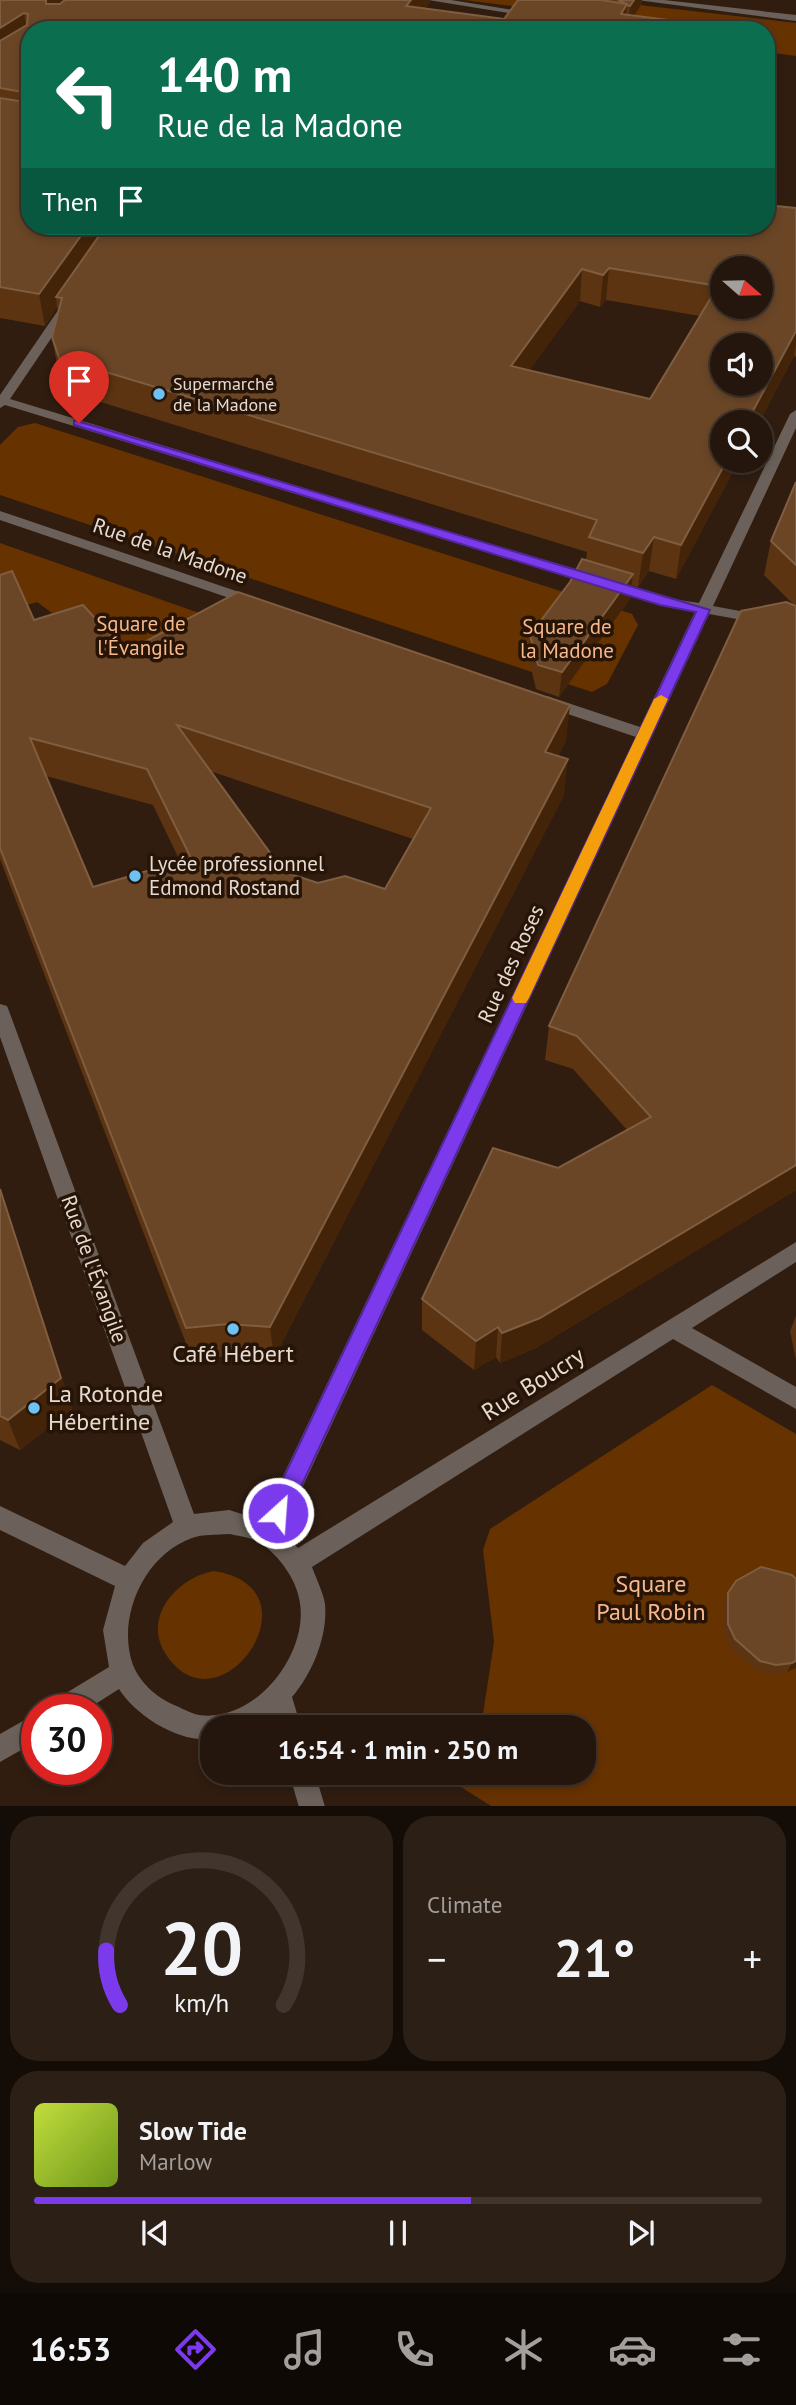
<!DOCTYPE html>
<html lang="en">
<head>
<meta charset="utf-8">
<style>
  :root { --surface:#24160c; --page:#2c1f15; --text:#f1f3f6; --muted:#a39f9d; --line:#41352d; --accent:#7c3aed }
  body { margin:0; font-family:"PT Sans",sans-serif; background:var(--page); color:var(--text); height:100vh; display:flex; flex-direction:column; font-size:26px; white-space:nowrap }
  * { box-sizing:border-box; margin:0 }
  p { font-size:23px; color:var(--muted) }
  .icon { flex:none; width:38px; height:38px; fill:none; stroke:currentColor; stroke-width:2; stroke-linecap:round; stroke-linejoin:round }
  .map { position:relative; height:1806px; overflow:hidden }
  .details { display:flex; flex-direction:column; gap:10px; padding:10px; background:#140c07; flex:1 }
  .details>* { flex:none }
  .hud { position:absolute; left:21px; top:21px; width:754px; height:214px; border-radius:28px; box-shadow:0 4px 10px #0003,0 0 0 2px var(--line); background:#0b6e4f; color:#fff; overflow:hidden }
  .needle { width:46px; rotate:110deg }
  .fabs { position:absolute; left:710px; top:256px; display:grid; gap:14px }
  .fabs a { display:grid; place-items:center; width:63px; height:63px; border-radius:50%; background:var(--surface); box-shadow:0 4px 10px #0003,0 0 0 2px var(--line); font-size:35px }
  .speed { position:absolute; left:21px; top:1694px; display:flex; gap:14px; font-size:35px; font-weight:700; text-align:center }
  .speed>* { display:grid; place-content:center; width:91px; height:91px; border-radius:50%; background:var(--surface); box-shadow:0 4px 10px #0003,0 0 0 2px var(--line); line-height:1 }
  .speed .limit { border:10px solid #d22; background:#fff; color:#111 }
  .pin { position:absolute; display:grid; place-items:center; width:60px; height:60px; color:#fff; margin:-72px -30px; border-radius:50% 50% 50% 0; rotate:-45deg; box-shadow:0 0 7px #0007 }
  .pin .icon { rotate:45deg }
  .me { position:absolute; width:77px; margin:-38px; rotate:26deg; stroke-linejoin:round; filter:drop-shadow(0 0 5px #0008) }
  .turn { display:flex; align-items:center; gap:24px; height:147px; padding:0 21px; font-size:32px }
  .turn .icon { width:91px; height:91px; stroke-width:2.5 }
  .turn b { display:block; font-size:49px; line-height:60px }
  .then { display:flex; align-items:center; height:66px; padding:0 21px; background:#0003; gap:14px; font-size:26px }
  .big { font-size:52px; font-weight:700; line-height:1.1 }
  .details .card { flex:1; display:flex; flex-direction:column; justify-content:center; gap:10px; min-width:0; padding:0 24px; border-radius:28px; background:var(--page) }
  .details .dial { align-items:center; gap:0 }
  .dial svg { height:182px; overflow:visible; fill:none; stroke:var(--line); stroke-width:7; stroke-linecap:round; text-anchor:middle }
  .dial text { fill:var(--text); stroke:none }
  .song { display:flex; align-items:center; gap:21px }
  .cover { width:84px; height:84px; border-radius:10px; background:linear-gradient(135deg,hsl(70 70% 55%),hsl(80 70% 35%)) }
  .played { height:7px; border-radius:4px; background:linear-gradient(90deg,var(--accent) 60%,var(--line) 60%) }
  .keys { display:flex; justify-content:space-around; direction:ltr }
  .heat { display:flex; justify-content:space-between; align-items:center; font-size:38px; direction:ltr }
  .details .tiles { flex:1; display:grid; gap:10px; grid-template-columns:1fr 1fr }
  .card:last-child { grid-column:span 2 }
  .trip { position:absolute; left:200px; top:1715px; width:396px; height:70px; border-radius:28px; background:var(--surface); box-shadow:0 4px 10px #0003,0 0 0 2px var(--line); font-weight:700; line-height:70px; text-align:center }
  .tabs { display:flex; height:112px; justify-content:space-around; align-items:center; background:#0e0905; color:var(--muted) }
  .tabs .icon { width:49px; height:49px }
  .tabs .current { color:var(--accent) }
  .tabs b { font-size:32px; color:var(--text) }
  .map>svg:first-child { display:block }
</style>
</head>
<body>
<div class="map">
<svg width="796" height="1807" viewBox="0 0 796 1807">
  <rect width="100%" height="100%" fill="#301d10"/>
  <!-- green -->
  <g fill="#663200">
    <polygon points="464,0 596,0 796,23 796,56 767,52 766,30 653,30 656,24"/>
    <polygon points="35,423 632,614 638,625 607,684 592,692 0,495 0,445 18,427"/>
    <polygon points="0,543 242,628 132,688 90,641 37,602 0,613"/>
    <polygon points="712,1385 796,1434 796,1806 491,1806 461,1787 467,1773 583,1773 583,1727 481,1727 494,1642 483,1550 490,1529"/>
    <path d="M214,1571C324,1588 218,1738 165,1653C142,1615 179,1577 214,1571Z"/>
  </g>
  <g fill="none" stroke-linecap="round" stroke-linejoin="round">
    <!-- service -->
    <polygon fill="#6b615a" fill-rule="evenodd" points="637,0 664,0 796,15 796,21"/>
    <!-- minor -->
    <g fill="#6b615a" fill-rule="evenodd">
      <polygon points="428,0 451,0 538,14 533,17"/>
      <path d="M63,303L73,306L10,399L666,598L699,603L790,414L796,410V428L713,606L756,614L796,630V641L748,621L709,614L282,1531L298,1548L796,1242V1262L692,1328L796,1387V1409L673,1339L312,1567C316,1578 323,1592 325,1604C328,1636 312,1674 292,1697L301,1727H275L272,1716L253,1727H212V1739C179,1743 136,1716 119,1689L86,1710H50L53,1701L109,1667L103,1630L115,1586L0,1530V1506L125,1566L143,1543L173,1522L0,1037V1004L7,1006L9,1011L194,1514L229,1510L262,1520L636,737L541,705L539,701L547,696L640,727L695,612L659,605L5,405L0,408V395ZM229,1534C238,1536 251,1537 260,1543C279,1555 297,1580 300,1603C308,1655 255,1723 199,1715C193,1714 185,1710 179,1707C160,1700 141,1685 133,1665C116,1618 144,1555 192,1538C203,1534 217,1535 229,1534Z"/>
      <polygon points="0,511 260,599 262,602 260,605 250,605 0,520"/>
      <polygon points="37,1713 37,1741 0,1762 0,1734"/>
      <polygon points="289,1773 315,1773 325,1807 299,1807"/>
    </g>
  </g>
  <!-- wall -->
  <g fill="#5c3411" fill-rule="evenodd">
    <path d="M0,0L430,3L425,9L504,19L518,0H642V3L635,16L708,25L707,30H30V226L796,208V357L794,356L676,579L649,571L638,587L631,585L630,599L559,697L536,689L529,660L530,635L586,560L587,552L65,391L58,370L52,337L58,313L57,307L45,326L0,318ZM606,300L700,316L650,399L529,370L580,301L600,307Z"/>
    <polygon points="796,482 796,1190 536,1348 500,1363 496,1357 474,1370 422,1330 422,1299 558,1168 627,1130 573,1069 545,1060 549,1026 795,606 764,575 771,541"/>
    <path d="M0,575L34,620L126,652L566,741L558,756L564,795L274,1358L233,1356L192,1359L0,859ZM210,771L413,839L385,889L318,883L284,872ZM46,776L153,805L180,861L93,887Z"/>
    <polygon points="0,1188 72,1409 20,1450 0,1440"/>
    <polygon points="796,1316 796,1360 790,1331"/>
    <polygon points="796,1579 796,1668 787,1672 772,1674 756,1670 730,1648 724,1633 724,1603 728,1593"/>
  </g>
  <!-- shaded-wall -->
  <g fill="#442408">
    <polygon points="46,0 86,0 50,28"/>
    <polygon points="411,0 430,0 430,3 409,30 406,6"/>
    <polygon points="634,0 642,0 642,3 628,26 630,6"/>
    <polygon points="627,4 625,30 621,14"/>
    <polygon points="24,13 29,42 0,60 0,28"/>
    <polygon points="88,226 114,226 56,297 57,307 45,326 39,294"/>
    <polygon points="609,268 606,300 600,307 603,275"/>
    <polygon points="582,269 580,301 509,399 511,366"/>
    <polygon points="796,331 796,344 794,356 759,422 747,422"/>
    <polygon points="727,460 739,460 676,579 681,545"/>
    <polygon points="654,537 649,571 638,587 643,553"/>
    <polygon points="633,574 630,599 559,697 562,672"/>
    <polygon points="570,705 566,741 542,788 545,752"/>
    <polygon points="568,759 564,795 274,1358 270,1327"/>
    <polygon points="796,1165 796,1190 536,1348 500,1363 502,1333"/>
    <polygon points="0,1188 72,1409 20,1450 8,1420"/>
    <polygon points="498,1327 496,1357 474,1370 476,1341"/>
    <polygon points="796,1661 796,1668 787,1672 792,1663"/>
  </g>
  <!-- building -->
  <g fill="#6a4626" stroke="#7e5d41" stroke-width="2" fill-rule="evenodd">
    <polygon points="0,0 46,0 46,4 60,4 65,0 411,0 406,6 504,19 518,0 601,0 627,4 621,14 708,25 705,30 30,30 30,226 88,226 39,294 0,287 0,98 25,102 28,93 0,88 0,41 27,25 28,14 24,13 0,28"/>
    <polygon points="618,0 634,0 630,6 627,5 627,4"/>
    <path d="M766,205L796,208V331L747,422H723V460H727L681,545L654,537L643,553L589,537L597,520L59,358L52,337L62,298L56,297L106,226H766ZM609,268L718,286L650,399L511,366L582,269L603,275ZM723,268H761V306H723ZM723,345H761V383H723Z"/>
    <polygon points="796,482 796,565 771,541"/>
    <polygon points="582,559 633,574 562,672 538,665 530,635 570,582"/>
    <path d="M12,571L34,620L83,605L126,652L238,592L570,705L545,752L568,759L270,1327L228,1324L186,1328L0,848V575ZM177,725L431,808L385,889L345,876L318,883L284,872ZM30,738L147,769L191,858L93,887Z"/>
    <polygon points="786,602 796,606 796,1165 540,1318 502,1333 498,1327 476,1341 422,1299 493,1148 558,1168 651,1117 577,1036 549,1026 741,611"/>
    <polygon points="0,1189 61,1378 8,1420 0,1416"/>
    <polygon points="761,1567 792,1575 796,1579 796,1661 792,1663 776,1665 760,1661 735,1639 728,1624 728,1593 736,1581"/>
  </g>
  <!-- route -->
  <polygon fill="#7c3aed" stroke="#51269a" stroke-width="2" points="74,420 710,610 285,1521 278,1524 270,1521 267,1513 270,1506 696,612 660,605 74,425"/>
  <!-- slow -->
  <polygon fill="#f59e0b" points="661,695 668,699 529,998 526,1003 515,1003 512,998 654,699"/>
  <!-- markers -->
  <g fill="#6ec2f3" stroke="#261407" stroke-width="2.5">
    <circle cx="159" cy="394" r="7"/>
    <circle cx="135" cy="876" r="7"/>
    <circle cx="233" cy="1329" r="7"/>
    <circle cx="34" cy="1408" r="7"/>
  </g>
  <g text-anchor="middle" stroke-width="7" stroke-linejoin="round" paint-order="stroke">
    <!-- far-poi labels -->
    <g font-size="18" fill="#e7dad1" stroke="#261407" text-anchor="start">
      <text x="173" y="390">Supermarché<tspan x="173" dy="21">de la Madone</tspan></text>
    </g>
    <!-- street labels -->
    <g font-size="21" fill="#e7dad1" stroke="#261407">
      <text transform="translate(170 551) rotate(19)" y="7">Rue de la Madone</text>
      <text transform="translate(511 964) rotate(-65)" y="7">Rue des Roses</text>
      <text transform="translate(94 1269) rotate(70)" y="7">Rue de l'Évangile</text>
    </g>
    <!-- park labels -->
    <g font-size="21" fill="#f8b88b" stroke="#261407">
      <text x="141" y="631">Square de<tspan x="141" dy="24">l'Évangile</tspan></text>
      <text x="567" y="634">Square de<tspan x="567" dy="24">la Madone</tspan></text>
    </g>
    <!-- poi labels -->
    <g font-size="21" fill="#e7dad1" stroke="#261407" text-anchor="start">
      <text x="149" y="871">Lycée professionnel<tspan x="149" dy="24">Edmond Rostand</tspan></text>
    </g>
    <!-- near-poi labels -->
    <g font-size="24" fill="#e7dad1" stroke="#261407">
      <text x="233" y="1362">Café Hébert</text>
      <text x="48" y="1402" text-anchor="start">La Rotonde<tspan x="48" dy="28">Hébertine</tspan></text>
    </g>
    <!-- near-street labels -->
    <g font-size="24" fill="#e7dad1" stroke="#261407">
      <text transform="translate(533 1384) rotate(-32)" y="8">Rue Boucry</text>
    </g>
    <!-- near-park labels -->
    <g font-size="24" fill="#f8b88b" stroke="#261407">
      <text x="651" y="1592">Square<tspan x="651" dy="28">Paul Robin</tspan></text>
    </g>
  </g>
</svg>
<div class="fabs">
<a><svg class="needle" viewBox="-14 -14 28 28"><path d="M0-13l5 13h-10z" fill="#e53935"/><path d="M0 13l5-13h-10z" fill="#a39f9d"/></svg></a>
<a><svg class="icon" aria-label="sound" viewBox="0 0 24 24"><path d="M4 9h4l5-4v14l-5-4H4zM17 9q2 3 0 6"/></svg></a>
<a><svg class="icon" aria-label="search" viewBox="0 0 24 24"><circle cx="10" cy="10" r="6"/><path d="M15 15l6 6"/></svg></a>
</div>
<div class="speed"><div class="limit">30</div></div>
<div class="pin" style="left:79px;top:423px;background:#d93025"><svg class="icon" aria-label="arrive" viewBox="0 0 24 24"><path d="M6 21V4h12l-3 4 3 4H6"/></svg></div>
<svg class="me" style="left:278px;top:1513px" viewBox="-20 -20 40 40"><circle r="17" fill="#7c3aed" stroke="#fff" stroke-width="3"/><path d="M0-11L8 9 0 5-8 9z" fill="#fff"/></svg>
<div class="trip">16:54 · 1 min · 250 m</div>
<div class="hud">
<div class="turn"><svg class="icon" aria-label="left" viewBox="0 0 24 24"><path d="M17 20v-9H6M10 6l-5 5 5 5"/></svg><div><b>140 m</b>Rue de la Madone</div></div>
<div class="then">Then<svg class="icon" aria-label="arrive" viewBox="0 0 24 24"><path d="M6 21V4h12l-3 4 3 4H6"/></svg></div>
</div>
</div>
<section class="details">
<div class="tiles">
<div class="card dial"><svg viewBox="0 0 100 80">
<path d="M14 69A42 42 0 1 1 86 69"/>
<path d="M14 69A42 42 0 0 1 8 45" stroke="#7c3aed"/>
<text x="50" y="56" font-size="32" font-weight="700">20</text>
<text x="50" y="72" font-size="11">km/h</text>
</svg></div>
<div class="card"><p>Climate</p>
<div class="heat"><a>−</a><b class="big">21°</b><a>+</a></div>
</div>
<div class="card">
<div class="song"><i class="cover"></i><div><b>Slow Tide</b><p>Marlow</p></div></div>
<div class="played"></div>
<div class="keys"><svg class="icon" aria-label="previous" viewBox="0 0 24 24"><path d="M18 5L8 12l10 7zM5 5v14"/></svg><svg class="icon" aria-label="pause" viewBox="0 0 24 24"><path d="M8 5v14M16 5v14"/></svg><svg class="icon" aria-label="next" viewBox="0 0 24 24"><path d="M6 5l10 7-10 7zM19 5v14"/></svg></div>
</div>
</div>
</section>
<nav class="tabs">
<b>16:53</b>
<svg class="icon current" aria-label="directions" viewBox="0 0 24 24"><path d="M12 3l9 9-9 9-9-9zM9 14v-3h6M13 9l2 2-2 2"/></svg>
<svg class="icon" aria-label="music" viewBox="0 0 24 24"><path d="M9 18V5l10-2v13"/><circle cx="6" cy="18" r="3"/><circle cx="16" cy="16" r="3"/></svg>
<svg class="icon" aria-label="phone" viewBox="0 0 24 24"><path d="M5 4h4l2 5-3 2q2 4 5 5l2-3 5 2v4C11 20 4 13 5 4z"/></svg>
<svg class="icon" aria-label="climate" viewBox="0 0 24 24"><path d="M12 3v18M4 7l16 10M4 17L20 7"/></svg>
<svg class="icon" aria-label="car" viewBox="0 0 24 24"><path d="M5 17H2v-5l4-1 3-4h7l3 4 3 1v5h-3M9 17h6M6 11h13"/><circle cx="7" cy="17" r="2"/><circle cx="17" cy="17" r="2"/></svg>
<svg class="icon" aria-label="filters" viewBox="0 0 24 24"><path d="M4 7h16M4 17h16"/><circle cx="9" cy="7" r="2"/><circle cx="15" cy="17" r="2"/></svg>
</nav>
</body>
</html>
